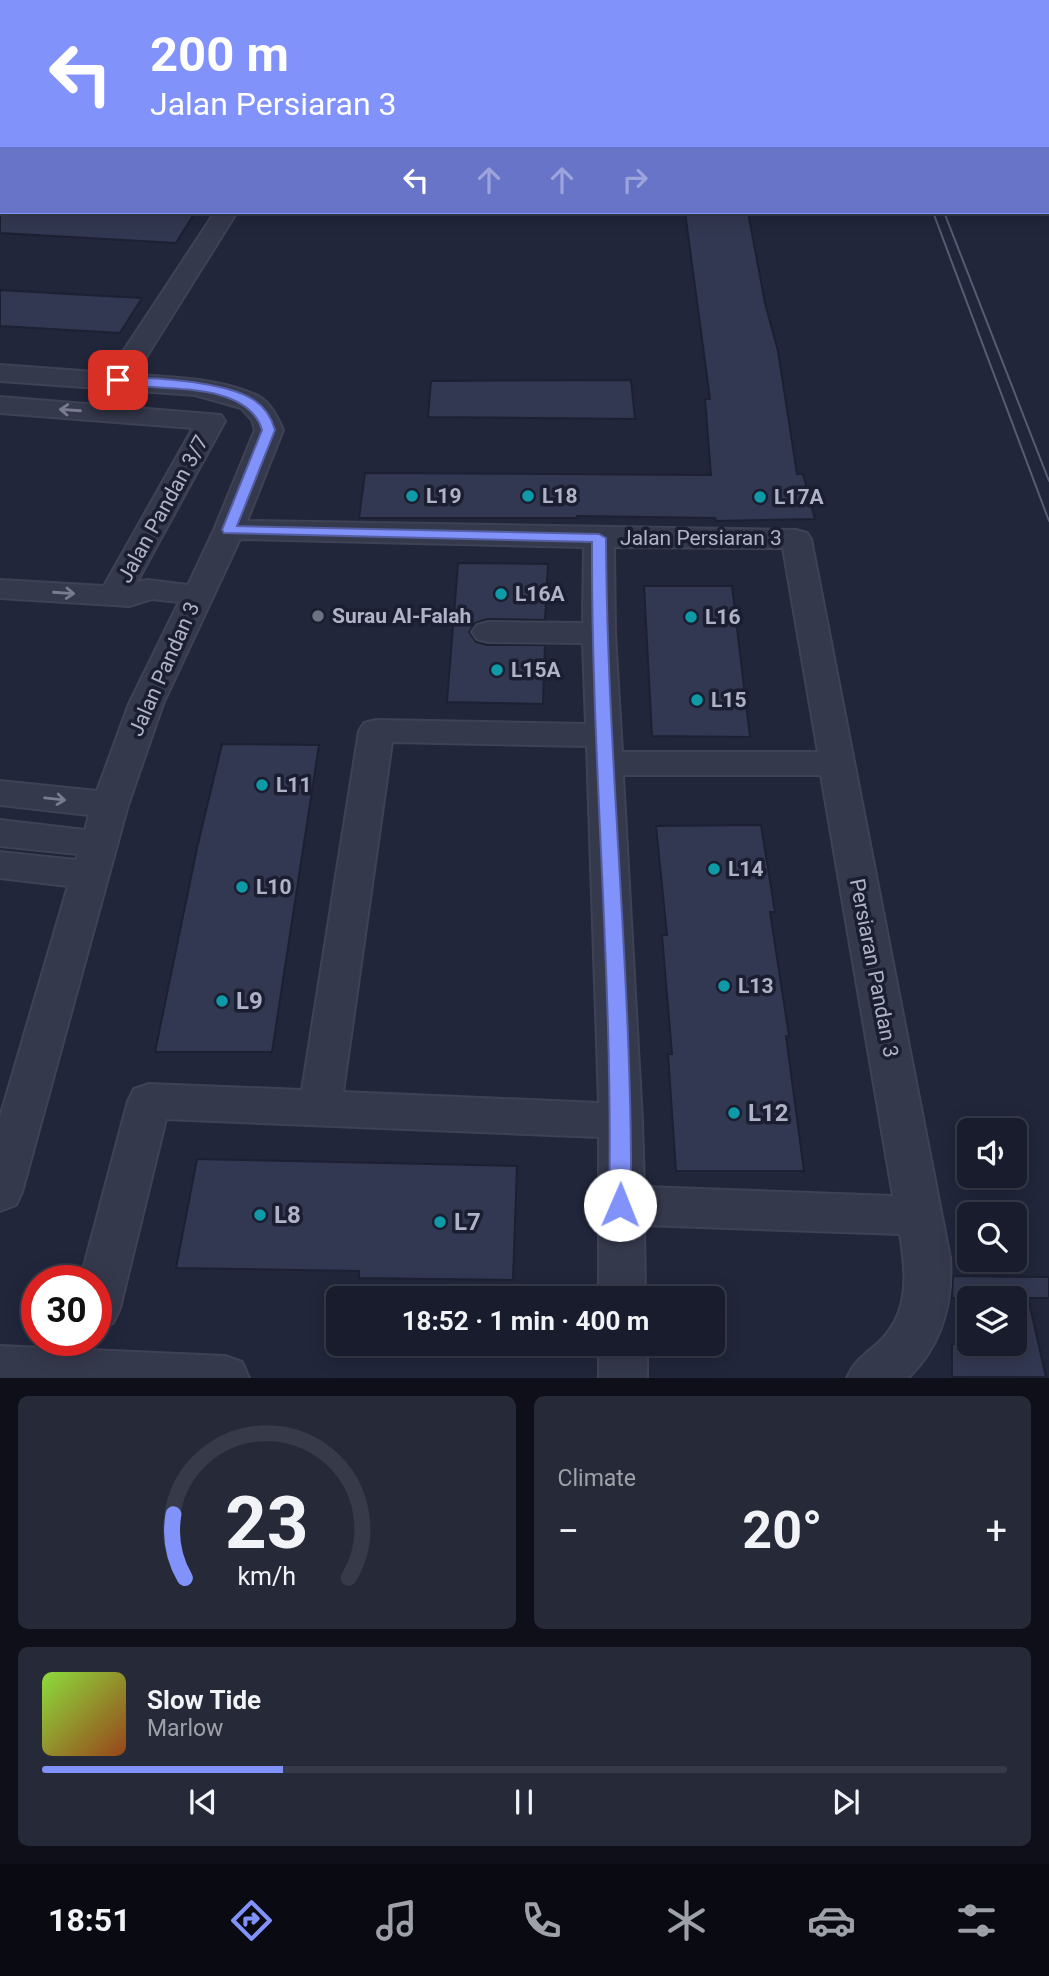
<!DOCTYPE html>
<html lang="en">
<head>
<meta charset="utf-8">
<style>
  :root { --surface:#191c2c; --page:#262938; --text:#f1f3f6; --muted:#9fa1a9; --line:#373a48; --accent:#8292fb }
  body { margin:0; font-family:Roboto,sans-serif; background:var(--page); color:var(--text); height:100vh; display:flex; flex-direction:column; font-size:26px; white-space:nowrap }
  * { box-sizing:border-box; margin:0 }
  p { font-size:23px; color:var(--muted) }
  .icon { flex:none; width:38px; height:38px; fill:none; stroke:currentColor; stroke-width:2; stroke-linecap:round; stroke-linejoin:round }
  .map { position:relative; height:1378px; overflow:hidden }
  .panel { display:flex; flex-direction:column; gap:18px; padding:18px; background:#0e0f18; flex:1 }
  .panel>* { flex:none }
  .top-card { position:absolute; left:0px; top:0px; width:1050px; height:214px; box-shadow:0 4px 18px #0003,0 0 0 2px var(--line); background:#8292fb; color:#fff; overflow:hidden }
  .tools { position:absolute; left:957px; top:1118px; display:grid; gap:14px }
  .tools a { display:grid; place-items:center; width:70px; height:70px; border-radius:10px; background:var(--surface); box-shadow:0 4px 18px #0003,0 0 0 2px var(--line); font-size:35px }
  .speed { position:absolute; left:21px; top:1265px; display:flex; gap:14px; font-size:35px; font-weight:700; text-align:center }
  .speed>* { display:grid; place-content:center; width:91px; height:91px; border-radius:50%; background:var(--surface); box-shadow:0 4px 18px #0003,0 0 0 2px var(--line); line-height:1 }
  .speed .limit { border:10px solid #d22; background:#fff; color:#111 }
  .pin { position:absolute; display:grid; place-items:center; width:60px; height:60px; color:#fff; margin:-30px; border-radius:14px; box-shadow:0 4px 10px #0006 }
  .me { position:absolute; width:77px; margin:-38px; rotate:1deg; stroke-linejoin:round; filter:drop-shadow(0 0 5px #0008) }
  .turn { display:flex; align-items:center; gap:24px; height:147px; padding:0 35px; font-size:32px }
  .turn .icon { width:91px; height:91px; stroke-width:2.5 }
  .turn b { display:block; font-size:49px; line-height:60px }
  .lanes { display:flex; align-items:center; height:66px; padding:0 35px; background:#0003; justify-content:center; gap:35px; direction:ltr }
  .lanes .off { opacity:.35 }
  .big { font-size:52px; font-weight:700; line-height:1.1 }
  .panel .widget { flex:1; display:flex; flex-direction:column; justify-content:center; gap:10px; min-width:0; padding:0 24px; border-radius:10px; background:var(--page) }
  .panel .dial { align-items:center; gap:0 }
  .dial svg { height:182px; overflow:visible; fill:none; stroke:var(--line); stroke-width:7; stroke-linecap:round; text-anchor:middle }
  .dial text { fill:var(--text); stroke:none }
  .song { display:flex; align-items:center; gap:21px }
  .cover { width:84px; height:84px; border-radius:10px; background:linear-gradient(135deg,hsl(90 70% 55%),hsl(20 70% 35%)) }
  .played { height:7px; border-radius:4px; background:linear-gradient(90deg,var(--accent) 25%,var(--line) 25%) }
  .keys { display:flex; justify-content:space-around; direction:ltr }
  .heat { display:flex; justify-content:space-between; align-items:center; font-size:38px; direction:ltr }
  .panel .tiles { flex:1; display:grid; gap:18px; grid-template-columns:1fr 1fr }
  .widget:last-child { grid-column:span 2 }
  .trip { position:absolute; left:326px; top:1286px; width:399px; height:70px; border-radius:10px; background:var(--surface); box-shadow:0 4px 18px #0003,0 0 0 2px var(--line); font-weight:700; line-height:70px; text-align:center }
  .tabs { display:flex; height:112px; justify-content:space-around; align-items:center; background:#0a0b12; color:var(--muted) }
  .tabs .icon { width:49px; height:49px }
  .tabs .selected { color:var(--accent) }
  .tabs b { font-size:32px; color:var(--text) }
  .map>svg:first-child { display:block }
</style>
</head>
<body>
<div class="map">
<svg width="1049" height="1378" viewBox="0 0 1049 1378">
  <rect width="100%" height="100%" fill="#21263b"/>
  <!-- building -->
  <g fill="#333852" stroke="#1c2032" stroke-width="2">
    <polygon points="0,212 148,212 194,214 176,243 0,233"/>
    <polygon points="685,212 748,212 765,303 778,351 797,474 803,474 815,519 716,521 715,518 577,516 577,518 359,518 365,473 711,475 705,399 710,399"/>
    <polygon points="0,290 68,294 142,298 120,333 0,326"/>
    <polygon points="631,380 635,419 428,417 431,381"/>
    <polygon points="458,563 548,564 545,620 487,619 475,623 469,632 476,642 487,645 545,645 543,704 447,702"/>
    <polygon points="644,586 732,586 750,737 652,736"/>
    <polygon points="222,744 319,745 272,1052 155,1052 197,848"/>
    <polygon points="761,825 775,912 770,912 789,1036 786,1036 804,1171 676,1171 668,1054 672,1054 662,935 667,935 656,826"/>
    <polygon points="197,1159 517,1166 513,1280 359,1278 359,1271 176,1268"/>
    <polygon points="953,1276 1049,1277 1049,1298 1028,1298 1046,1377 952,1377 952,1344 1015,1344 1015,1298 952,1298"/>
  </g>
  <g fill="none" stroke-linecap="round" stroke-linejoin="round">
    <defs>
      <g id="street">
        <polygon points="17,0 36,0 16,2"/>
        <polygon points="154,0 172,0 153,2"/>
        <polygon points="351,0 369,0 350,2"/>
        <rect x="1048" y="18" width="1" height="12"/>
        <polygon points="0,23 2,23 0,36"/>
        <rect x="0" y="88" width="2" height="12"/>
        <polygon points="0,116 2,116 0,130"/>
        <polygon points="1048,167 1049,167 1049,181 1048,180"/>
        <rect x="0" y="175" width="2" height="14"/>
        <path d="M215,212H237L135,375C174,377 221,379 258,396C270,402 278,418 283,430L247,521L796,530L807,533L811,539L950,1258C953,1304 942,1345 908,1378H847C857,1356 868,1354 883,1338C910,1309 906,1271 900,1234L644,1225L645,1298H599V1137L166,1119L120,1308L113,1323L96,1329V1281H80L128,1101L134,1089L149,1084L302,1090L359,731L364,723L376,720L586,724L583,643L488,642L477,639L472,632L477,625L488,622L583,623L584,547L240,539L163,704L128,805L22,1192L16,1205L0,1211V1117L68,886L0,878V852L76,860L78,854L0,846V820L85,830L89,815L0,805V781L97,791L129,704L179,602L152,599L129,606L0,598V580L104,586L193,428L0,413V397L221,415L225,421L137,582L148,580L188,585L214,530L255,430L252,420L241,408L195,395L0,381V365L109,373ZM614,547L783,548L818,752H622L615,633ZM392,742L587,746L599,1103L343,1092ZM623,775H821L893,1196L644,1187L642,1121Z"/>
        <rect x="599" y="1344" width="48" height="34"/>
        <polygon points="0,1346 225,1356 242,1362 249,1378 0,1378"/>
      </g>
      <g id="secondary">
        <rect x="387" y="0" width="20" height="2"/>
        <rect x="417" y="0" width="20" height="2"/>
      </g>
      <g id="highway">
        <rect x="0" y="66" width="2" height="14"/>
        <rect x="1048" y="85" width="1" height="15"/>
        <rect x="1048" y="126" width="1" height="14"/>
      </g>
    </defs>
    <!-- street casing -->
    <use href="#street" stroke="#3e4254" stroke-width="4"/>
    <!-- secondary casing -->
    <use href="#secondary" stroke="#3e4254" stroke-width="4"/>
    <!-- highway casing -->
    <use href="#highway" stroke="#3d4053" stroke-width="4"/>
    <!-- street -->
    <use href="#street" fill="#35394c" fill-rule="evenodd"/>
    <!-- secondary -->
    <use href="#secondary" fill="#43465f" fill-rule="evenodd"/>
    <!-- highway -->
    <use href="#highway" fill="#726d52" fill-rule="evenodd"/>
    <!-- tram -->
    <g stroke="#575b73" stroke-width="2">
      <polyline points="933,212 1049,521"/>
      <polyline points="944,212 1049,481"/>
    </g>
  </g>
  <!-- one-way arrows -->
  <defs><path id="oneway-shaft" d="M-6 0H5M1.5-3L5.5 0L1.5 3" fill="none" stroke-width="1.6" stroke-linecap="round" stroke-linejoin="round" transform="scale(1.75)"/></defs>
  <g stroke="#797c90">
    <use href="#oneway-shaft" transform="translate(70 410) rotate(-176)"/>
    <use href="#oneway-shaft" transform="translate(64 593) rotate(4)"/>
    <use href="#oneway-shaft" transform="translate(55 799) rotate(6)"/>
  </g>
  <!-- route -->
  <path fill="#8292fb" stroke="#545fa3" stroke-width="2" d="M118,376C155,379 223,380 254,400C265,407 272,419 275,430L237,526L599,534L606,538C607,761 633,983 631,1205L628,1212L620,1214L612,1212L609,1205C614,984 591,763 592,542L224,533L222,530L262,430C247,379 156,392 114,383V377Z"/>
  <!-- markers -->
  <g fill="#0f9aa8" stroke="#1a1e30" stroke-width="2.5">
    <circle cx="412" cy="496" r="7"/>
    <circle cx="528" cy="496" r="7"/>
    <circle cx="760" cy="497" r="7"/>
    <circle cx="501" cy="594" r="7"/>
    <circle cx="691" cy="617" r="7"/>
    <circle cx="497" cy="670" r="7"/>
    <circle cx="697" cy="700" r="7"/>
    <circle cx="262" cy="785" r="7"/>
    <circle cx="714" cy="869" r="7"/>
    <circle cx="242" cy="887" r="7"/>
    <circle cx="724" cy="986" r="7"/>
    <circle cx="222" cy="1001" r="7"/>
    <circle cx="734" cy="1113" r="7"/>
    <circle cx="260" cy="1215" r="7"/>
    <circle cx="440" cy="1222" r="7"/>
  </g>
  <circle fill="#6b7280" stroke="#1a1e30" stroke-width="2.5" cx="318" cy="616" r="7"/>
  <g text-anchor="middle" stroke-width="7" stroke-linejoin="round" paint-order="stroke">
    <!-- poi labels -->
    <g font-size="21" font-weight="bold" fill="#b0b3c7" stroke="#1a1e30" text-anchor="start">
      <text x="426" y="503">L19</text>
      <text x="542" y="503">L18</text>
      <text x="774" y="504">L17A</text>
      <text x="515" y="601">L16A</text>
      <text x="332" y="623">Surau Al-Falah</text>
      <text x="705" y="624">L16</text>
      <text x="511" y="677">L15A</text>
      <text x="711" y="707">L15</text>
      <text x="276" y="792">L11</text>
      <text x="728" y="876">L14</text>
      <text x="256" y="894">L10</text>
      <text x="738" y="993">L13</text>
    </g>
    <!-- street labels -->
    <g font-size="21" fill="#b0b3c7" stroke="#1a1e30">
      <text transform="translate(163 509) rotate(-61)" y="7">Jalan Pandan 3/7</text>
      <text x="701" y="545">Jalan Persiaran 3</text>
      <text transform="translate(164 669) rotate(-66)" y="7">Jalan Pandan 3</text>
      <text transform="translate(874 968) rotate(79)" y="7">Persiaran Pandan 3</text>
    </g>
    <!-- near-poi labels -->
    <g font-size="24" font-weight="bold" fill="#b0b3c7" stroke="#1a1e30" text-anchor="start">
      <text x="236" y="1009">L9</text>
      <text x="748" y="1121">L12</text>
      <text x="274" y="1223">L8</text>
      <text x="454" y="1230">L7</text>
    </g>
  </g>
</svg>
<div class="tools">
<a><svg class="icon" aria-label="sound" viewBox="0 0 24 24"><path d="M4 9h4l5-4v14l-5-4H4zM17 9q2 3 0 6"/></svg></a>
<a><svg class="icon" aria-label="search" viewBox="0 0 24 24"><circle cx="10" cy="10" r="6"/><path d="M15 15l6 6"/></svg></a>
<a><svg class="icon" aria-label="layers" viewBox="0 0 24 24"><path d="M12 4l9 5-9 5-9-5zM3 14l9 5 9-5"/></svg></a>
</div>
<div class="speed"><div class="limit">30</div></div>
<div class="pin" style="left:118px;top:380px;background:#d93025"><svg class="icon" aria-label="arrive" viewBox="0 0 24 24"><path d="M6 21V4h12l-3 4 3 4H6"/></svg></div>
<svg class="me" style="left:620px;top:1205px" viewBox="-20 -20 40 40"><circle r="19" fill="#fff"/><path d="M0-13L10 11 0 6-10 11z" fill="#8292fb"/></svg>
<div class="trip">18:52 · 1 min · 400 m</div>
<div class="top-card">
<div class="turn"><svg class="icon" aria-label="left" viewBox="0 0 24 24"><path d="M17 20v-9H6M10 6l-5 5 5 5"/></svg><div><b>200 m</b>Jalan Persiaran 3</div></div>
<div class="lanes"><svg class="icon" aria-label="left" viewBox="0 0 24 24"><path d="M17 20v-9H6M10 6l-5 5 5 5"/></svg><svg class="icon off" aria-label="ahead" viewBox="0 0 24 24"><path d="M12 20V5M6 11l6-6 6 6"/></svg><svg class="icon off" aria-label="ahead" viewBox="0 0 24 24"><path d="M12 20V5M6 11l6-6 6 6"/></svg><svg class="icon off" aria-label="right" viewBox="0 0 24 24"><path d="M7 20v-9h11M14 6l5 5-5 5"/></svg></div>
</div>
</div>
<section class="panel">
<div class="tiles">
<div class="widget dial"><svg viewBox="0 0 100 80">
<path d="M14 69A42 42 0 1 1 86 69"/>
<path d="M14 69A42 42 0 0 1 9 41" stroke="#8292fb"/>
<text x="50" y="56" font-size="32" font-weight="700">23</text>
<text x="50" y="72" font-size="11">km/h</text>
</svg></div>
<div class="widget"><p>Climate</p>
<div class="heat"><a>−</a><b class="big">20°</b><a>+</a></div>
</div>
<div class="widget">
<div class="song"><i class="cover"></i><div><b>Slow Tide</b><p>Marlow</p></div></div>
<div class="played"></div>
<div class="keys"><svg class="icon" aria-label="previous" viewBox="0 0 24 24"><path d="M18 5L8 12l10 7zM5 5v14"/></svg><svg class="icon" aria-label="pause" viewBox="0 0 24 24"><path d="M8 5v14M16 5v14"/></svg><svg class="icon" aria-label="next" viewBox="0 0 24 24"><path d="M6 5l10 7-10 7zM19 5v14"/></svg></div>
</div>
</div>
</section>
<nav class="tabs">
<b>18:51</b>
<svg class="icon selected" aria-label="directions" viewBox="0 0 24 24"><path d="M12 3l9 9-9 9-9-9zM9 14v-3h6M13 9l2 2-2 2"/></svg>
<svg class="icon" aria-label="music" viewBox="0 0 24 24"><path d="M9 18V5l10-2v13"/><circle cx="6" cy="18" r="3"/><circle cx="16" cy="16" r="3"/></svg>
<svg class="icon" aria-label="phone" viewBox="0 0 24 24"><path d="M5 4h4l2 5-3 2q2 4 5 5l2-3 5 2v4C11 20 4 13 5 4z"/></svg>
<svg class="icon" aria-label="climate" viewBox="0 0 24 24"><path d="M12 3v18M4 7l16 10M4 17L20 7"/></svg>
<svg class="icon" aria-label="car" viewBox="0 0 24 24"><path d="M5 17H2v-5l4-1 3-4h7l3 4 3 1v5h-3M9 17h6M6 11h13"/><circle cx="7" cy="17" r="2"/><circle cx="17" cy="17" r="2"/></svg>
<svg class="icon" aria-label="filters" viewBox="0 0 24 24"><path d="M4 7h16M4 17h16"/><circle cx="9" cy="7" r="2"/><circle cx="15" cy="17" r="2"/></svg>
</nav>
</body>
</html>
